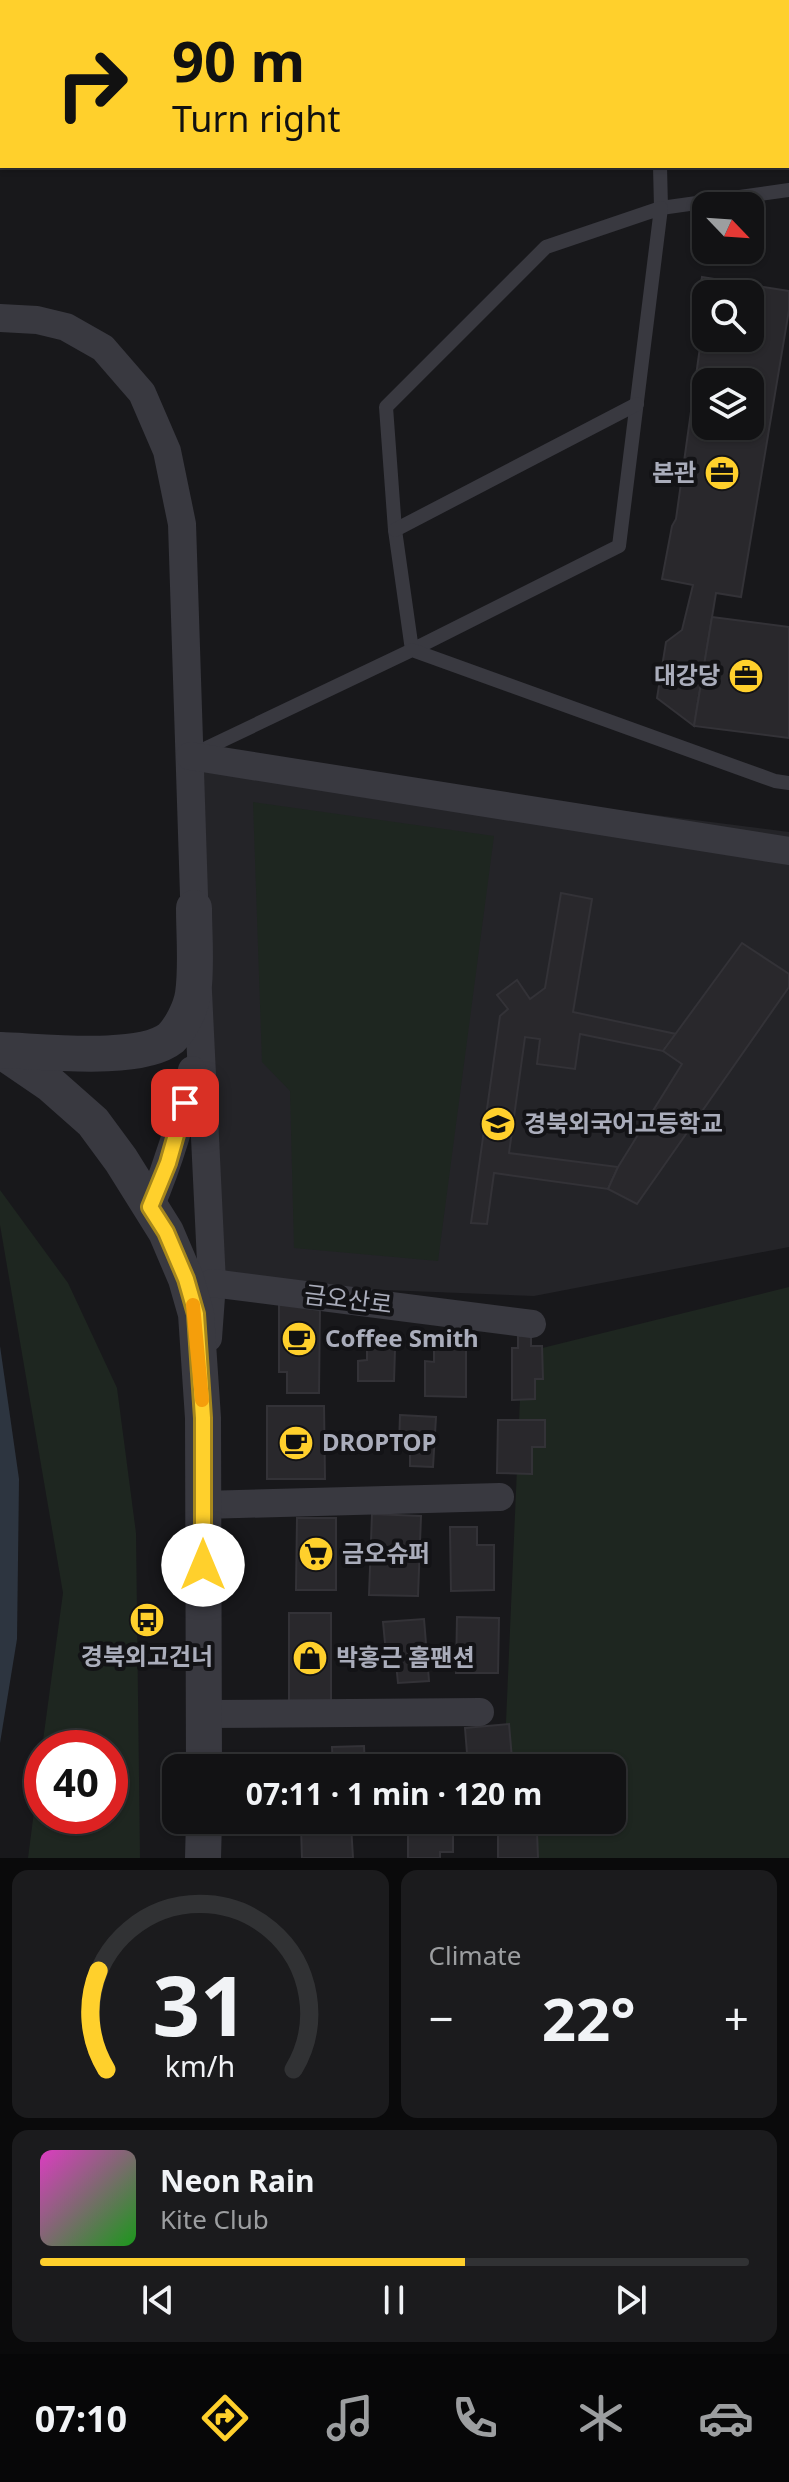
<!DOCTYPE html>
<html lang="en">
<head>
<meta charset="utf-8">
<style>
  :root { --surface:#121214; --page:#1b1b1d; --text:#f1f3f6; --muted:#9c9ea0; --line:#313234; --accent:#ffd02c }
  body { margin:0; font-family:"Noto Sans","Noto Sans KR",sans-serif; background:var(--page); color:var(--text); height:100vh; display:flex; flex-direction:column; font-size:30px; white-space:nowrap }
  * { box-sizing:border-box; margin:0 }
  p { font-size:26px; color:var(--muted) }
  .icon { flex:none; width:44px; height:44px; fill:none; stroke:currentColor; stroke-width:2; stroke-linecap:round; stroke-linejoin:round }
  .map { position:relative; height:1858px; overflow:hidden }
  .panel { display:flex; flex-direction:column; gap:12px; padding:12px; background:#0a0a0b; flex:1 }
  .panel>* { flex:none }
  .banner { position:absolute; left:0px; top:0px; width:790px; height:168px; box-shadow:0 2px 6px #0004,0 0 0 2px var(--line); background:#ffd02c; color:#111; overflow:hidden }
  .needle { width:52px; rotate:115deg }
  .controls { position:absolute; left:692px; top:192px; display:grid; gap:16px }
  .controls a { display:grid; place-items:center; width:72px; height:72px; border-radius:16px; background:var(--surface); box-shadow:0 2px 6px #0004,0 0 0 2px var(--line); font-size:40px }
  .speed { position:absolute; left:24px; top:1730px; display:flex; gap:16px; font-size:40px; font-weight:700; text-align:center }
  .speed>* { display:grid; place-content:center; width:104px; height:104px; border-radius:50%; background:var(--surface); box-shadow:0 2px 6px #0004,0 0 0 2px var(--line); line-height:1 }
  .speed .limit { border:12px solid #d22; background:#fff; color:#111 }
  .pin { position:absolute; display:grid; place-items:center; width:68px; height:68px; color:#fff; margin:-34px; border-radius:16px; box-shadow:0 4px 12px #0006 }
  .me { position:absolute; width:88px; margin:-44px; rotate:0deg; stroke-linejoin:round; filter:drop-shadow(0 0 6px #0008) }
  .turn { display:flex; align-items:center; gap:28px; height:168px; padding:0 40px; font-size:36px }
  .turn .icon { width:104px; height:104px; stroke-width:2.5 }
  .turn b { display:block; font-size:56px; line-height:68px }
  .big { font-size:60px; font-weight:700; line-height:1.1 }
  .panel .tile { flex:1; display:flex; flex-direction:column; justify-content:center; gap:12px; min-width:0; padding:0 28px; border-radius:16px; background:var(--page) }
  .panel .dial { align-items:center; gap:0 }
  .dial svg { height:208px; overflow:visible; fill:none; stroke:var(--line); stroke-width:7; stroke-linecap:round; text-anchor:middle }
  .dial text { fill:var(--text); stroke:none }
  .song { display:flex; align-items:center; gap:24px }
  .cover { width:96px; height:96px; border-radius:12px; background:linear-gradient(135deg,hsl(310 70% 55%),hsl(120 70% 35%)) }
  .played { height:8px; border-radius:4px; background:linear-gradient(90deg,var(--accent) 60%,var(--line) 60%) }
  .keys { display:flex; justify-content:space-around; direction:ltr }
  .heat { display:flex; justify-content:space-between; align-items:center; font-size:44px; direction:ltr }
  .panel .tiles { flex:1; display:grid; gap:12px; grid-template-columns:1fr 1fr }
  .tile:last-child { grid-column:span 2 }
  .trip { position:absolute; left:162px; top:1754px; width:464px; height:80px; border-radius:16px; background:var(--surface); box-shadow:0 2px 6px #0004,0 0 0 2px var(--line); font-weight:700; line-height:80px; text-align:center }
  .menu { display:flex; height:128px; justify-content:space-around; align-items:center; background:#070708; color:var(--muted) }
  .menu .icon { width:56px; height:56px }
  .menu .selected { color:var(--accent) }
  .menu b { font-size:36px; color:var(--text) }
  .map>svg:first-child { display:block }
</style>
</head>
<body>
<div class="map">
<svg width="789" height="1858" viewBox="0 0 789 1858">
  <rect width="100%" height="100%" fill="#18181b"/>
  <!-- built -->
  <polygon fill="#242428" points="190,756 789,832 789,1247 534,1296 212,1283"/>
  <!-- green -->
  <g fill="#1e2620">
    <polygon points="253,802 494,836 438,1261 294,1248 290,1091 262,1062"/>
    <polygon points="0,1190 68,1283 117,1388 136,1533 140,1858 28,1858 42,1750 42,1816 110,1816 110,1748 42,1748 63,1593 0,1225"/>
    <polygon points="789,1287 789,1858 511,1858 504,1820 612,1820 612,1768 504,1768 522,1353"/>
  </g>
  <!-- water -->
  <polygon fill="#2d3540" points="0,1346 19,1479 17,1639 0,1743"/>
  <!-- building -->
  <g fill="#29282c" stroke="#333237" stroke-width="2" fill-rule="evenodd">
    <polygon points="253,0 395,0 394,2 257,2"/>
    <path d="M702,277L789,291V310L741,597L716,593L694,726L657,698L666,642L682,630L693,585L662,579L672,526L676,519L701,340L693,332ZM706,294H750V338H706ZM706,382H750V426H706Z"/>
    <polygon points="712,617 789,627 789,738 694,726"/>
    <polygon points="561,893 592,899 573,1012 676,1034 663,1051 580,1034 575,1069 537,1064 540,1039 525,1037 509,1153 618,1167 608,1189 494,1173 487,1224 471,1223 500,1016 508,1009 497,995 517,980 530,999 545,988"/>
    <polygon points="742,943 789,974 789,987 637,1204 608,1189 618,1167 682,1064 663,1051"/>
    <polygon points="279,1305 320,1305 319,1393 287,1393 287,1372 279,1372"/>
    <polygon points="531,1335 531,1346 542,1346 543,1379 535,1379 535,1399 512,1400 512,1348 518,1348 518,1336"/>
    <polygon points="367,1336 387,1336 395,1349 394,1381 358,1381 358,1361 367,1360"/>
    <polygon points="434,1347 466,1347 466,1397 425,1396 425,1361 434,1362"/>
    <polygon points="267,1406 324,1406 325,1479 267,1479"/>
    <polygon points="400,1415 436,1417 433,1467 410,1466 410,1447 399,1446"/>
    <polygon points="498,1420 545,1420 545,1447 532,1447 532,1474 497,1473"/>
    <polygon points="372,1514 421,1516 418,1596 369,1595"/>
    <polygon points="297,1518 336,1518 336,1590 296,1590"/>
    <polygon points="450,1527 477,1527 477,1545 494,1545 494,1590 451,1591"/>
    <rect x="289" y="1613" width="42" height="91"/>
    <polygon points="457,1617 499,1618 498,1673 456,1673"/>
    <polygon points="424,1619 429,1681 398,1683 396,1663 387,1664 383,1622"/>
    <polygon points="509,1724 512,1759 496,1761 496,1768 463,1768 462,1753 467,1753 465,1728"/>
    <polygon points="364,1746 365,1768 333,1768 332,1747"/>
    <polygon points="438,1759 438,1768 415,1768 414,1761"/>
    <polygon points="408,1820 453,1820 453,1852 440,1852 440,1858 408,1858"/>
    <polygon points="351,1825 353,1858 302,1858 301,1828"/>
    <polygon points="537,1832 538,1858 498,1858 498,1833"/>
  </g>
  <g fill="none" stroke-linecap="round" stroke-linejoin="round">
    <!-- service -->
    <g stroke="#393940" stroke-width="14">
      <polyline points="687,2 689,0"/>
      <polyline points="660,166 661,208 789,190"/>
      <polygon points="661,208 619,546 412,650 395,530 386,407 546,247"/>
      <polyline points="395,530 637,404"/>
      <polyline points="196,753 412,650 775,781 789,783"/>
    </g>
    <!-- minor -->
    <g stroke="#393940" stroke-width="28">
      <polyline points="0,318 37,320 66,327 103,348 142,393 167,451 182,524 195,926"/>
      <polyline points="190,756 789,851"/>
      <polyline points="198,992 212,1283 208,1338"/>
      <path d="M150,1207C169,1162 183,1117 192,1070"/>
      <polyline points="212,1283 532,1324"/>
      <polyline points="203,1505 500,1497"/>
      <polyline points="205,1714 480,1712"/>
    </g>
    <!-- tertiary -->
    <g stroke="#393940" stroke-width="36">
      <polyline points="0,1050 50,1084 93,1122 121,1160 166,1232 186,1279 196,1314 203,1418 204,1768"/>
      <path d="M0,1050C40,1051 140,1063 171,1038C181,1028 191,1008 193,994C197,967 194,936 194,908"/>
      <polyline points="203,1858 204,1820"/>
    </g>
  </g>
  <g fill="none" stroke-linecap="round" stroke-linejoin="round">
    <defs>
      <polyline id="route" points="185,1103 168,1163 150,1207 166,1232 186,1279 196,1314 203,1418 203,1565"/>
    </defs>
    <!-- route casing -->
    <use href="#route" stroke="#a6871d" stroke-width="20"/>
    <!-- route -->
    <use href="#route" stroke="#ffd02c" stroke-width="14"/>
    <!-- slow -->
    <polyline stroke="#f59e0b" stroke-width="14" points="193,1305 202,1400"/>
  </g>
  <!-- icons -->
  <defs>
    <symbol id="office-disc" viewBox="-11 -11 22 22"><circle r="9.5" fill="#ffd02c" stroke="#131316"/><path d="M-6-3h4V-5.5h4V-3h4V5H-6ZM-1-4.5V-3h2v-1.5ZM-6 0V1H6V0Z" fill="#111"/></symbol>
    <symbol id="school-disc" viewBox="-11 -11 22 22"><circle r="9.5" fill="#ffd02c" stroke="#131316"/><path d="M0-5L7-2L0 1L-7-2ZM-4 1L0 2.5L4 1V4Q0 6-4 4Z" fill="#111"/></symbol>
    <symbol id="cafe-disc" viewBox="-11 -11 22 22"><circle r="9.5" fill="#ffd02c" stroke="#131316"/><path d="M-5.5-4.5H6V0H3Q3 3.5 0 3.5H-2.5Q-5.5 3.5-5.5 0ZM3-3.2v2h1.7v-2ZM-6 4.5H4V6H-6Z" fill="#111"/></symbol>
    <symbol id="supermarket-disc" viewBox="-11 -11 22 22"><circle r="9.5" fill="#ffd02c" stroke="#131316"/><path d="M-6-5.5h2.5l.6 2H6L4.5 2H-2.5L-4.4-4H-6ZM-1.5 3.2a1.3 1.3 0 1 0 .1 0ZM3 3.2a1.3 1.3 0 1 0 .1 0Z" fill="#111"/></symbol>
    <symbol id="bus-disc" viewBox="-11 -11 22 22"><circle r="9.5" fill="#ffd02c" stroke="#131316"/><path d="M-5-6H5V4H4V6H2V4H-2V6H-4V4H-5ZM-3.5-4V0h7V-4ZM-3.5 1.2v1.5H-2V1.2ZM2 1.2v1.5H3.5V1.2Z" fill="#111"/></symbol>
    <symbol id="shop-disc" viewBox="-11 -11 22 22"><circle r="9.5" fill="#ffd02c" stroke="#131316"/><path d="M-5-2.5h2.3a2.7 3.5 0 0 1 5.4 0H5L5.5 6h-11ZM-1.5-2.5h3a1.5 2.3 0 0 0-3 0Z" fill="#111"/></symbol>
  </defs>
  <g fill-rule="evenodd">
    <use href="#office-disc" x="702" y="453" width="40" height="40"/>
    <use href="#office-disc" x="726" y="656" width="40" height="40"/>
    <use href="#school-disc" x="478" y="1104" width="40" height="40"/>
    <use href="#cafe-disc" x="279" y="1319" width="40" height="40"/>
    <use href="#cafe-disc" x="276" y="1423" width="40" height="40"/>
    <use href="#supermarket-disc" x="296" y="1534" width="40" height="40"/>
    <use href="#bus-disc" x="127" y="1600" width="40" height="40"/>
    <use href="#shop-disc" x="290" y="1638" width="40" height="40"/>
  </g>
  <g text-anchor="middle" stroke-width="8" stroke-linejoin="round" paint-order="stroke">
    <!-- poi labels -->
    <g font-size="24" font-weight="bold" fill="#aaadbb" stroke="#131316" text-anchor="start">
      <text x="696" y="481" text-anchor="end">본관</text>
      <text x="720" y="684" text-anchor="end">대강당</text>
      <text x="524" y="1132">경북외국어고등학교</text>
      <text x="325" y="1347">Coffee Smith</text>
      <text x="322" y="1451">DROPTOP</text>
      <text x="342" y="1562">금오슈퍼</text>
      <text x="147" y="1665" text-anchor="middle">경북외고건너</text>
      <text x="336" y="1666">박홍근 홈팬션</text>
    </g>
    <!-- street labels -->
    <g font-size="24" fill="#aaadbb" stroke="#131316">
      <text transform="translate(348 1300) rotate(7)" y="8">금오산로</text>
    </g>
  </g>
</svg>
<div class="controls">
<a><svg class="needle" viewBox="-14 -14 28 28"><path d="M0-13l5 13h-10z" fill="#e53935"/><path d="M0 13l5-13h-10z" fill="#9c9ea0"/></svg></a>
<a><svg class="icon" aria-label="search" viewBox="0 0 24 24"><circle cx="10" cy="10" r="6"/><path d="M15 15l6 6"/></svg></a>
<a><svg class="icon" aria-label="layers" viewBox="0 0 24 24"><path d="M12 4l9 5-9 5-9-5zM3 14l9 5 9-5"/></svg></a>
</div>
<div class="speed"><div class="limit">40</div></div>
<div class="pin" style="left:185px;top:1103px;background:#d93025"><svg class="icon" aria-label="arrive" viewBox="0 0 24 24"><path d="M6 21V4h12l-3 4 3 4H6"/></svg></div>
<svg class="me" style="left:203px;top:1565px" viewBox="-20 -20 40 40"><circle r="19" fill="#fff"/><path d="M0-13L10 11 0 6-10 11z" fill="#ffd02c"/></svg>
<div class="trip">07:11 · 1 min · 120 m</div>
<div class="banner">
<div class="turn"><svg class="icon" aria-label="right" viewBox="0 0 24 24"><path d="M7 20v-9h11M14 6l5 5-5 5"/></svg><div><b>90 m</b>Turn right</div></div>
</div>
</div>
<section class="panel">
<div class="tiles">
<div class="tile dial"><svg viewBox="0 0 100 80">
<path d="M14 69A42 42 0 1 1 86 69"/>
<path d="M14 69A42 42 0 0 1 11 31" stroke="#ffd02c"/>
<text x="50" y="56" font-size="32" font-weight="700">31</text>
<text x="50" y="72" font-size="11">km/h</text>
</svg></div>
<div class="tile"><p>Climate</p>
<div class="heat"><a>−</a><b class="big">22°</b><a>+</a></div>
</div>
<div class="tile">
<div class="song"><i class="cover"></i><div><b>Neon Rain</b><p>Kite Club</p></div></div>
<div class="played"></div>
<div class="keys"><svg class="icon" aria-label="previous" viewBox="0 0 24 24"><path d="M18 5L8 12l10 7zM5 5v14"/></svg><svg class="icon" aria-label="pause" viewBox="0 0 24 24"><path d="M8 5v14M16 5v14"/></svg><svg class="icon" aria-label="next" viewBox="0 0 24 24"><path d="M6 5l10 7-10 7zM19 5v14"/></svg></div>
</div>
</div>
</section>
<nav class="menu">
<b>07:10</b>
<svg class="icon selected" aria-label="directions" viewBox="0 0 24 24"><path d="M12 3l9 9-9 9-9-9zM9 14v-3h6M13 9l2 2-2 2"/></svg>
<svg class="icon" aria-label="music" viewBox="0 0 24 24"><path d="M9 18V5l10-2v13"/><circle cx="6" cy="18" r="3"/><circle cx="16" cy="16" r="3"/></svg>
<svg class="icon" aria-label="phone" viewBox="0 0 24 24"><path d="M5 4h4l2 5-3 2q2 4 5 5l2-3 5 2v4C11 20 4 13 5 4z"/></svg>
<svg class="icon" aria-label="climate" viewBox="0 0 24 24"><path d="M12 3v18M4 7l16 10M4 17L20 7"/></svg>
<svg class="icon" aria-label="car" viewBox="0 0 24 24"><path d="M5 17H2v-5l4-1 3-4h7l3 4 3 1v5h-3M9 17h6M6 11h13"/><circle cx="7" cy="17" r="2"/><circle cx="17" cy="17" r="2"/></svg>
</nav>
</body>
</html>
